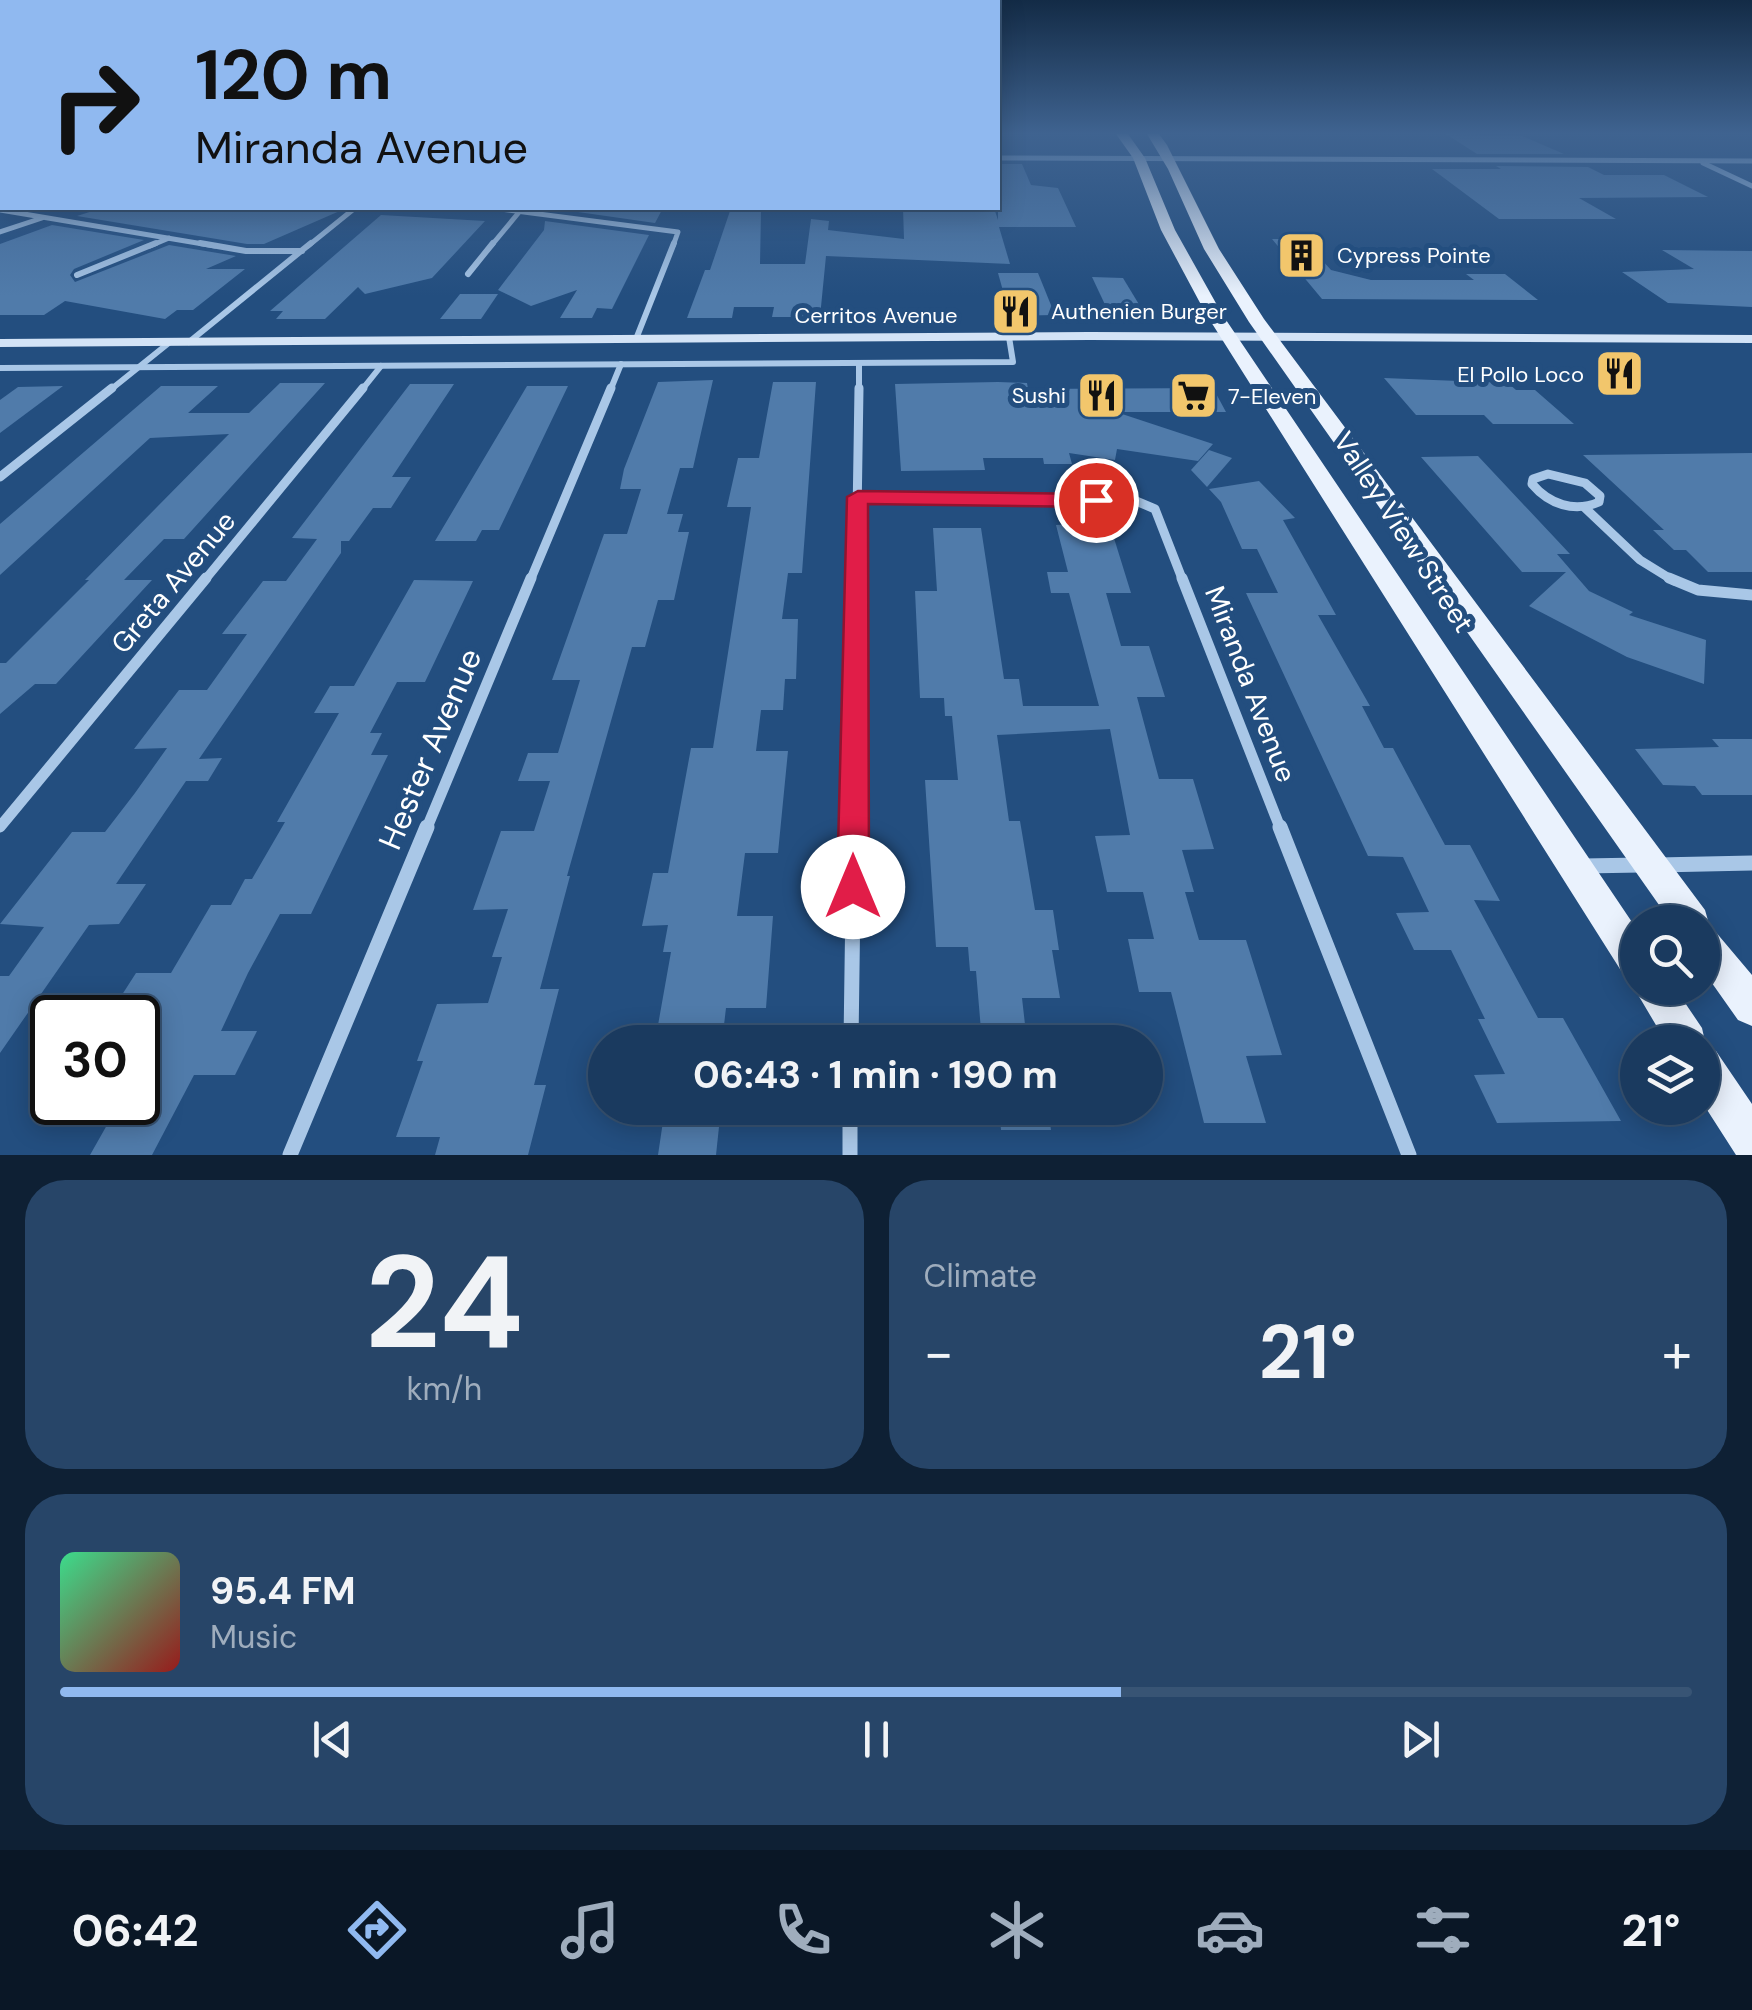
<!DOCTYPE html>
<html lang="en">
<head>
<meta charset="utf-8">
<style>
  :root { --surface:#1a3a5f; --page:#274568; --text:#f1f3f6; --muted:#9fadbd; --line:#385474; --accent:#90b9f0 }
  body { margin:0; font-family:"DM Sans",sans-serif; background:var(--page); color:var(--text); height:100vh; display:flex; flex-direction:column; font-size:38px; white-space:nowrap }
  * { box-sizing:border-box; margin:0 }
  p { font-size:32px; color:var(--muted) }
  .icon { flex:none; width:55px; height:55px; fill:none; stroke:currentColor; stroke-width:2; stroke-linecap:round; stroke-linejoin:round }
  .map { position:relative; height:1155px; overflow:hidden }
  .drawer { display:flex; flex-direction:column; gap:25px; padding:25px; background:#0e2034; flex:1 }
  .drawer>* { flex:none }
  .guide { position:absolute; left:0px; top:0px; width:1000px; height:210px; box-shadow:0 5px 25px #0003,0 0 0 2px var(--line); background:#90b9f0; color:#111; overflow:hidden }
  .tools { position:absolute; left:1620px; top:905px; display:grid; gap:20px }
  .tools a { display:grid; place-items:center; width:100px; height:100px; border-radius:50%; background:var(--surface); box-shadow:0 5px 25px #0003,0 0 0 2px var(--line); font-size:50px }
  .speed { position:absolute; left:30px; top:995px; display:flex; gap:20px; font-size:50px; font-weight:700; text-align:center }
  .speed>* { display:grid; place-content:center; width:130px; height:130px; border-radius:50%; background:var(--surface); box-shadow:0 5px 25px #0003,0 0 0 2px var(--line); line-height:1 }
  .speed .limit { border:5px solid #111; border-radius:15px; background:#fff; color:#111 }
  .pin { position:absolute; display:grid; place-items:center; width:85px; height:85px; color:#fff; margin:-42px; border:5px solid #fff; border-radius:50%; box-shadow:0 2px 10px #0007 }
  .me { position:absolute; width:110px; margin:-55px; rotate:0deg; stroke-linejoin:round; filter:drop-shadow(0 0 8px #0008) }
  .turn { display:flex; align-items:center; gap:35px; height:210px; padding:0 30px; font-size:45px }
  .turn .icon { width:130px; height:130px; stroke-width:2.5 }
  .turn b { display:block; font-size:70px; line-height:85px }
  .big { font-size:75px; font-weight:700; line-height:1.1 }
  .drawer .tile { flex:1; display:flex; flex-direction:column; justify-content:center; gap:15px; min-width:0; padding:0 35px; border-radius:40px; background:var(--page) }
  .drawer .dial { align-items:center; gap:0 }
  .dial b { font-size:130px; line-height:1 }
  .song { display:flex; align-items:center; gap:30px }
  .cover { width:120px; height:120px; border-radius:15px; background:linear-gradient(135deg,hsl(150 70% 55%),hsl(0 70% 35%)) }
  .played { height:10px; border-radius:5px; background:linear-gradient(90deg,var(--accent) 65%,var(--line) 65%) }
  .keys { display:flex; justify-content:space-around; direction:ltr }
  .heat { display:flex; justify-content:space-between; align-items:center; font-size:55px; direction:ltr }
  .drawer .tiles { flex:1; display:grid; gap:25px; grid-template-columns:1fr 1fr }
  .tile:last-child { grid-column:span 2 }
  .trip { position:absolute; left:588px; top:1025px; width:575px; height:100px; border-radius:50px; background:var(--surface); box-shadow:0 5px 25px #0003,0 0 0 2px var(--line); font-weight:700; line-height:100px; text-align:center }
  .menu { display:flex; height:160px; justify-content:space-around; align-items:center; background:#0a1726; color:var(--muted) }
  .menu .icon { width:70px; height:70px }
  .menu .on { color:var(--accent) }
  .menu b { font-size:45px; color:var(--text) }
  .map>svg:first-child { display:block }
</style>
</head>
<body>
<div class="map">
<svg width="1752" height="1155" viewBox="0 0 1752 1155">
  <rect width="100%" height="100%" fill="#234e7f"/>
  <!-- building -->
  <g fill="#507baa">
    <polygon points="1446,134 1522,136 1564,154 1477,154"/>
    <polygon points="998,164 1022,164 1031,185 1058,188 1076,227 999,227 1010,264 826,256 820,317 772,317 774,307 734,307 732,318 687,318 705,270 710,270 731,208 761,211 760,264 805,264 811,219 829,221 828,230 904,239 903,208 994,208 998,220"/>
    <polygon points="1496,166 1588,167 1604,175 1664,175 1708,197 1579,198 1616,219 1499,219 1432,169 1501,169"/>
    <polygon points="102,208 324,208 317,210 342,210 264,244 247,244 77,216"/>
    <polygon points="550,208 663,208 655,223"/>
    <polygon points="381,215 485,221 432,278 365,294 358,287 325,319 276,319 283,311 270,311"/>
    <polygon points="545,221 649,235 612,309 597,308 592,318 560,318 577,290 531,306 498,290 544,230"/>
    <polygon points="52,225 144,240 74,269 70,275 75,282 169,245 236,256 206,269 245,269 193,310 177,310 165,319 65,301 44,315 0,315 0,244"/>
    <polygon points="1272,239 1303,239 1331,270 1371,280 1474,280 1466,274 1505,274 1538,300 1322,299"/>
    <polygon points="1662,250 1752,251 1752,307 1668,303 1622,272 1694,269"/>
    <polygon points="998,273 1038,273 1055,315 1010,316"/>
    <polygon points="1092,277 1123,278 1143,311 1108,311"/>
    <polygon points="460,294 498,294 481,319 440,319"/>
    <polygon points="1384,378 1508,383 1516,390 1535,390 1574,424 1493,424 1484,415 1416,415"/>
    <polygon points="713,380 693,468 680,468 667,514 683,514 678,532 689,532 674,600 658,600 645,647 632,647 567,876 570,876 540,989 559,989 534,1085 546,1085 528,1155 435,1155 440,1137 396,1137 423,1061 417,1061 437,1004 488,1003 502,957 492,957 508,909 473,910 501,831 534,831 550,781 518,781 528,753 558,753 580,680 552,680 604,534 627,534 641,489 620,489 624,469 658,382"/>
    <polygon points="773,382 816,382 802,573 788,573 782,619 798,619 796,679 785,679 783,710 761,710 756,751 788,751 778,853 745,853 737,916 773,916 766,1008 726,1008 722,1042 655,1042 671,952 663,952 668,925 642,926 653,873 668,873 691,748 713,748 751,507 727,507 738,458 759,458"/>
    <polygon points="998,382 1027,383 1028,389 1213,388 1226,412 1116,412 1213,444 1198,461 1117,449 1115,460 1069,453 1072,464 1044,464 1043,458 983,458 985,470 901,471 895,384"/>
    <polygon points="280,383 325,383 184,539 164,539 124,580 152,580 56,684 35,684 0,714 0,663 6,663 89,580 85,580 229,434 150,438 0,575 0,524 161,386 218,386 188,413 249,413"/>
    <polygon points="410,384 454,384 392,477 411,477 391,508 373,508 349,541 341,541 341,553 199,759 222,758 208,781 186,781 116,884 146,884 119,924 89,925 0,1053 0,976 9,976 44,927 0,924 72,832 105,832 135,793 167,748 134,749 179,690 207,690 247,634 222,634 263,581 286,581 317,539 292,538"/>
    <polygon points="63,386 0,433 0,400 18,387"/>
    <polygon points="527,386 568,386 499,530 482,530 476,541 435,541"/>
    <polygon points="1209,450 1232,458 1207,487 1191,470"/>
    <polygon points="1752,453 1752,572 1708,572 1686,550 1674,550 1653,530 1664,530 1583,455"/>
    <polygon points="1478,456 1570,554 1557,554 1589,591 1633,612 1629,615 1706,640 1704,684 1627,657 1529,606 1566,572 1522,572 1421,457"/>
    <polygon points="1259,481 1295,518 1283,520 1336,615 1318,615 1370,706 1362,706 1384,748 1393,748 1445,845 1470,845 1500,901 1474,900 1538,1018 1563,1018 1621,1121 1497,1123 1474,1075 1505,1074 1478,1019 1485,1019 1451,950 1414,950 1396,913 1429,912 1403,857 1368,856 1246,593 1278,593 1257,549 1242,549 1221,502 1209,489"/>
    <polygon points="1109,522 1131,593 1106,593 1121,646 1149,646 1165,697 1137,697 1159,779 1193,779 1214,849 1182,850 1194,892 1185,892 1199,940 1246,940 1282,1055 1246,1056 1266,1123 1204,1123 1171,992 1139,992 1128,939 1154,939 1143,892 1107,892 1095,836 1130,835 1110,729 997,735 1009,821 1020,821 1035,910 1053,910 1059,950 1052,950 1060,998 1022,998 1027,1042 982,1042 976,971 970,971 968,947 936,947 925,780 958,780 952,716 945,716 944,698 920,698 915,591 937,591 933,528 981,528 1004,679 1019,679 1023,706 1099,706 1069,593 1051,593 1047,572 1068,572 1056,525"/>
    <polygon points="414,580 473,581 425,682 397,682 370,733 382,733 371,755 388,755 311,914 280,914 248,973 221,1031 257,1031 235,1075 194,1075 152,1155 90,1155 120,1102 138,1102 138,1074 158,1039 138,1039 138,1001 118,1001 136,973 171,973 211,905 231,905 245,879 252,879 285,822 277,822 339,713 314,713 330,686 354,686"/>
    <polygon points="1712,739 1752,739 1752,795 1702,795 1695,786 1663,785 1635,749 1719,747"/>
    <polygon points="665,1108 721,1108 716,1155 658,1155"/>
    <polygon points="999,1108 1048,1108 1051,1130 1001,1130"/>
  </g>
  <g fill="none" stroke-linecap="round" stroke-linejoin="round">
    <!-- minor-far4 -->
    <g stroke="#a9c7e7" stroke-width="5">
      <polyline points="998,158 1752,161"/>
      <polyline points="1703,163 1752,186"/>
      <polyline points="493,208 678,232 673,246"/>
      <polyline points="0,210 215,246"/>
      <polyline points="0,232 42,218"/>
      <polyline points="150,246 169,238"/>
      <polyline points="308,246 355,208"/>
      <polyline points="491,246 520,211"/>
    </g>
    <!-- minor-far3 -->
    <g stroke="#a9c7e7" stroke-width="6">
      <polyline points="200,243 246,251 302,251"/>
      <polyline points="468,274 493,243"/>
      <polyline points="77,275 156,243"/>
      <polyline points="636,339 674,243"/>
      <polyline points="189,342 311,243"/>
      <polyline points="0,368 1013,362 1009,337"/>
      <polyline points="109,391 170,342"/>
      <polyline points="361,391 381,366"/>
      <polyline points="610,391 621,364"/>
      <polyline points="859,391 859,363"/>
    </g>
    <!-- minor-far2 -->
    <g stroke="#a9c7e7" stroke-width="9">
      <path d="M1548,474L1585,483L1600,496L1599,502C1574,513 1549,504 1532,484L1533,479Z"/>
      <polyline points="0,477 112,388"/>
      <polyline points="858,497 1136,501 1155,509 1183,581"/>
      <polyline points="1584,507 1640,560 1674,581"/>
      <polyline points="204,581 363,388"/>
      <polyline points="530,581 611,388"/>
      <polyline points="856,581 859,388"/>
    </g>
    <!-- minor-far1 -->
    <g stroke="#a9c7e7" stroke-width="11">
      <polyline points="1182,578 1281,830"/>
      <polyline points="1669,578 1698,590 1752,595"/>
      <polyline points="0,827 206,578"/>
      <polyline points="426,830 531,578"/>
      <polyline points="854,830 856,578"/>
    </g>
    <!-- minor -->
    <g stroke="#a9c7e7" stroke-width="15">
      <polyline points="1280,827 1409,1155"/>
      <polyline points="1658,865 1752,863"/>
      <polyline points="1583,866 1641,865"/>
      <polyline points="851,1042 854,827"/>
      <polyline points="850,1108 850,1155"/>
      <polyline points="290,1155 427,827"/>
    </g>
    <!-- secondary -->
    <polygon fill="#d3e3f6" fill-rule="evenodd" points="1089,332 1752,335 1752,343 1089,340 0,347 0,339"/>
    <!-- primary -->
    <g fill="#eaf2fd" fill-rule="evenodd">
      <polygon points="1116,134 1128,134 1145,158 1175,230 1222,314 1638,931 1638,988 1675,988 1702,1028 1706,1046 1716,1051 1752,1104 1752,1155 1736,1155 1702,1102 1702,1042 1666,1042 1634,988 1637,981 1625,977 1206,314 1161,230 1133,158"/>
      <polygon points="1147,134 1159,134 1167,145 1219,249 1264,319 1705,910 1709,924 1752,975 1752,1026 1738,1020 1702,969 1702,922 1671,922 1249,322 1204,249 1168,169"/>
    </g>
  </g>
  <!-- sky -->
  <linearGradient id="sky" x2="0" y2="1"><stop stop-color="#132b46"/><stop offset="0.45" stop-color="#3f6390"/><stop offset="1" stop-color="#3f6390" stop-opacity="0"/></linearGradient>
  <rect width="1752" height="296" fill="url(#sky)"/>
  <!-- route -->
  <polygon fill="#e11d48" stroke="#92132f" stroke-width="2.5" points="858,491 1096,494 1106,500 1096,507 868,504 869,887 864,897 853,901 842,897 837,887 847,497"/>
  <!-- icons -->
  <defs>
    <symbol id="building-square" viewBox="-11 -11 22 22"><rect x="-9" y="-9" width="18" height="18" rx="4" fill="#f2c66c" stroke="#234e7f"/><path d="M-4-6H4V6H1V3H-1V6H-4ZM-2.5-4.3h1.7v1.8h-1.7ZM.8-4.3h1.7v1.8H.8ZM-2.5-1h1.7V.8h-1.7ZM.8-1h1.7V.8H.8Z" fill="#111"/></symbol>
    <symbol id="restaurant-square" viewBox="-11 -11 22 22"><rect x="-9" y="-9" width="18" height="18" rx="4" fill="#f2c66c" stroke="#234e7f"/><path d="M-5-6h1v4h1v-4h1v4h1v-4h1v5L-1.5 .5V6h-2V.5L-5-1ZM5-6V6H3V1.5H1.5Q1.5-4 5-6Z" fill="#111"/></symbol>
    <symbol id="supermarket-square" viewBox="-11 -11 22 22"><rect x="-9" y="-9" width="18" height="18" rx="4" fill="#f2c66c" stroke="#234e7f"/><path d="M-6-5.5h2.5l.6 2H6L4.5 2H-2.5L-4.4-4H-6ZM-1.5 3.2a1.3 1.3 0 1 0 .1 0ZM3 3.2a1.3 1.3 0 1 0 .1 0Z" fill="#111"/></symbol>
  </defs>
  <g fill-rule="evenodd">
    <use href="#building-square" x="1274" y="228" width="55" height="55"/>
    <use href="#restaurant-square" x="988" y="284" width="55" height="55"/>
    <use href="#restaurant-square" x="1592" y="346" width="55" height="55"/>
    <use href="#restaurant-square" x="1074" y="368" width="55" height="55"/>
    <use href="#supermarket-square" x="1166" y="368" width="55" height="55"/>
  </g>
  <g text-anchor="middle" stroke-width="10" stroke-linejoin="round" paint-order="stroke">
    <!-- far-poi labels -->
    <g font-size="22" fill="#fff" stroke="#234e7f" text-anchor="start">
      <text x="1337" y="263">Cypress Pointe</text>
      <text x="1051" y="319">Authenien Burger</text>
      <text x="1584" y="382" text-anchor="end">El Pollo Loco</text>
      <text x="1066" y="403" text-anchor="end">Sushi</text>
      <text x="1228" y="404">7-Eleven</text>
    </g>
    <!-- far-street labels -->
    <g font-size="22" fill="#fff" stroke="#234e7f">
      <text x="876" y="323">Cerritos Avenue</text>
    </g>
    <!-- street labels -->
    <g font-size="28" fill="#fff" stroke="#234e7f">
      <text transform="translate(1404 532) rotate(57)" y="10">Valley View Street</text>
      <text transform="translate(173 582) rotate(-50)" y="10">Greta Avenue</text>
      <text transform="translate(1251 684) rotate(69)" y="10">Miranda Avenue</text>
    </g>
    <!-- near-street labels -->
    <g font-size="32" fill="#fff" stroke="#234e7f">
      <text transform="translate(430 749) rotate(-67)" y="11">Hester Avenue</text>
    </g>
  </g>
</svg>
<div class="tools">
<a><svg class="icon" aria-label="search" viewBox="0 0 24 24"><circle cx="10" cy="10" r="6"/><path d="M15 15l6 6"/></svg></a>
<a><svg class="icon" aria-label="layers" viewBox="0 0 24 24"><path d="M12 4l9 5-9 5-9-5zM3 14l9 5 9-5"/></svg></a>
</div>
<div class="speed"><div class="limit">30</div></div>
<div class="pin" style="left:1096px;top:500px;background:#d93025"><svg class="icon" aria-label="arrive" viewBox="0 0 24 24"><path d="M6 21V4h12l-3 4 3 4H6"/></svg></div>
<svg class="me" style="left:853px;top:887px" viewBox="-20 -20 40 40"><circle r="19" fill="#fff"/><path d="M0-13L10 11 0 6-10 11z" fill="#e11d48"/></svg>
<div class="trip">06:43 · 1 min · 190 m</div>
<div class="guide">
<div class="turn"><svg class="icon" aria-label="right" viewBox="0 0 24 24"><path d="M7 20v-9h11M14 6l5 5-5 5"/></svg><div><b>120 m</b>Miranda Avenue</div></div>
</div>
</div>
<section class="drawer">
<div class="tiles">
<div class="tile dial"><b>24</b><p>km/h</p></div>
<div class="tile"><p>Climate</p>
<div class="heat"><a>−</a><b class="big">21°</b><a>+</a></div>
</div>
<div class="tile">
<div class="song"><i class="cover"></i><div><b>95.4 FM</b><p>Music</p></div></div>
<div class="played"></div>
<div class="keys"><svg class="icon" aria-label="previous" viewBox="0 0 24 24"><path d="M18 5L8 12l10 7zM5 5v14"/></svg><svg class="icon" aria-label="pause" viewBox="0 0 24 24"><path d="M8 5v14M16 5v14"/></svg><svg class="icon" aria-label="next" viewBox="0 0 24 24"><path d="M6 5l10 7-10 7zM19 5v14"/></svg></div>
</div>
</div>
</section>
<nav class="menu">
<b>06:42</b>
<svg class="icon on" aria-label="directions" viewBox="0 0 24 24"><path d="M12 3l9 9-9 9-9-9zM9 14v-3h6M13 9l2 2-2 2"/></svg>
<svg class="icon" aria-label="music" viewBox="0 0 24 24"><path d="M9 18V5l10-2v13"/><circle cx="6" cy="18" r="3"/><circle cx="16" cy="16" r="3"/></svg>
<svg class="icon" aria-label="phone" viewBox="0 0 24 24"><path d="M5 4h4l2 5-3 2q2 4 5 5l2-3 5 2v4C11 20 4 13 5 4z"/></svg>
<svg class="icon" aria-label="climate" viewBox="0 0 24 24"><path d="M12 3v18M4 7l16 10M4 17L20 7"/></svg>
<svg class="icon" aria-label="car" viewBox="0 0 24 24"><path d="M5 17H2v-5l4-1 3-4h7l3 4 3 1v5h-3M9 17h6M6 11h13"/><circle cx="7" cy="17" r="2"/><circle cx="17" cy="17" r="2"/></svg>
<svg class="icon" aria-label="filters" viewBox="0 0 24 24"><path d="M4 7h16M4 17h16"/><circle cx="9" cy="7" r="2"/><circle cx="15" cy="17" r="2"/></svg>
<b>21°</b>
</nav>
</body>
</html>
